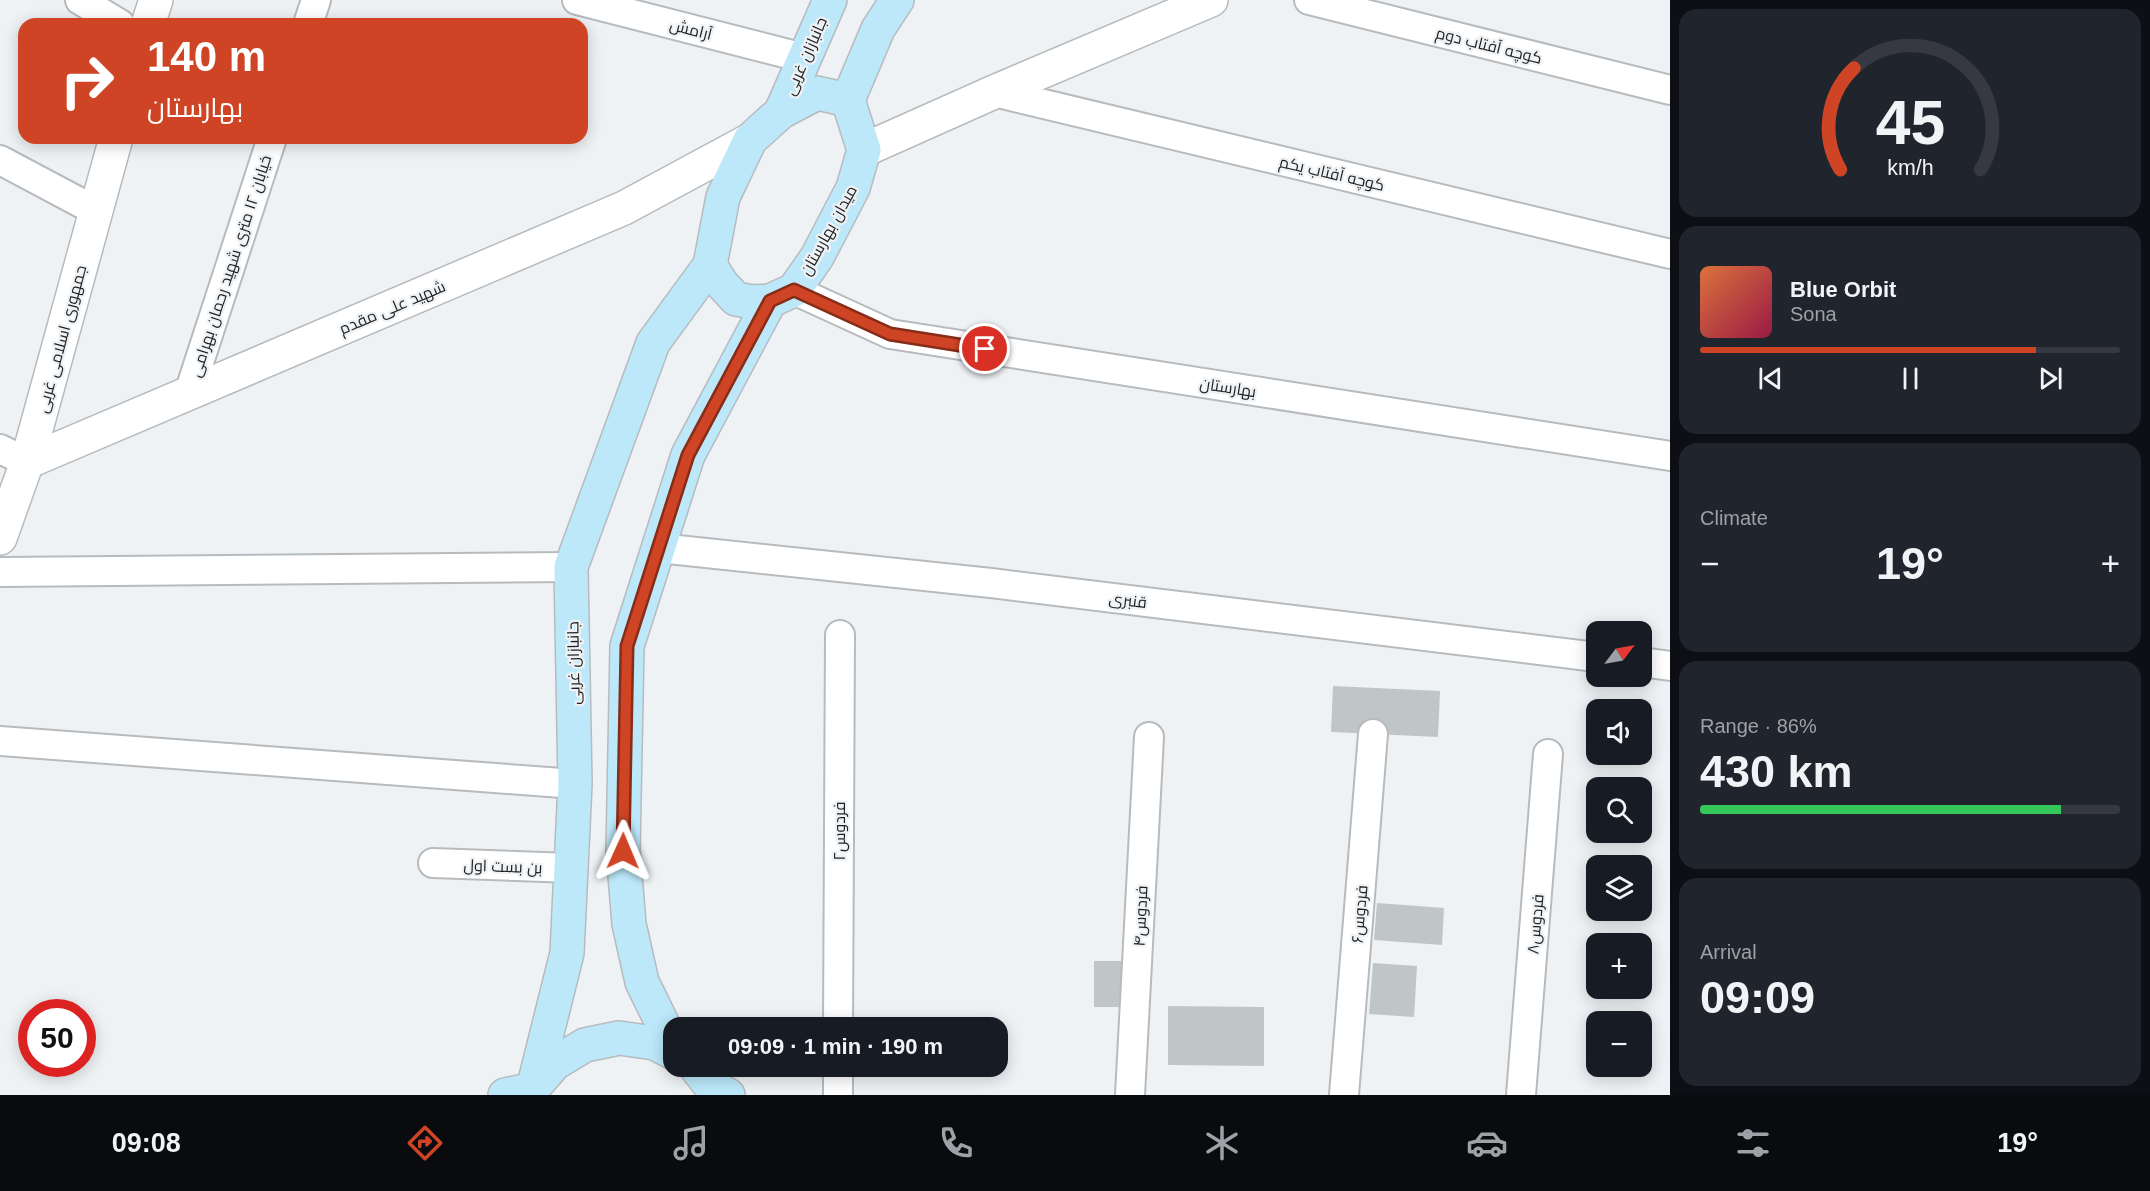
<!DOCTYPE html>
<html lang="en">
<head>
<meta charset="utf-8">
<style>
  :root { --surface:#171b24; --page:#20242c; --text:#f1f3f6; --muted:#9ea1a6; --line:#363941; --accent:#ce4424 }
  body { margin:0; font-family:Helvetica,Cairo,sans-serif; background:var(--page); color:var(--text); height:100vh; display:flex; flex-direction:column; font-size:22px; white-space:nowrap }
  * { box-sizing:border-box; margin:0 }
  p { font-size:20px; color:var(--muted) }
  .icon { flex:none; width:33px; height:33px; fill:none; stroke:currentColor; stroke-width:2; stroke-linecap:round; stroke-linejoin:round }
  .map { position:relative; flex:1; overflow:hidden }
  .sheet { display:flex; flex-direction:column; gap:9px; padding:9px; background:#0d0f14; width:480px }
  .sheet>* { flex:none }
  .top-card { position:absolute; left:18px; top:18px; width:570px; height:126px; border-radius:18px; box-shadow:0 3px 15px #0003; background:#ce4424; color:#fff; overflow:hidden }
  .needle { width:39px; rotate:58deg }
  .buttons { position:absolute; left:1586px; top:621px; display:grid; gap:12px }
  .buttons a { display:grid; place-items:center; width:66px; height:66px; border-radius:12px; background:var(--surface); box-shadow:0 3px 15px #0003; font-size:30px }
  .speed { position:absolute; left:18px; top:999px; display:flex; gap:12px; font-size:30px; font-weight:700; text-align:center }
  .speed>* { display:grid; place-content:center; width:78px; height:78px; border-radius:50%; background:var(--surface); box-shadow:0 3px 15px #0003; line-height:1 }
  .speed .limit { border:9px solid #d22; background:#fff; color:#111 }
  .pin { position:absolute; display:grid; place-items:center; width:51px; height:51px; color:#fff; margin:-26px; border:3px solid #fff; border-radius:50%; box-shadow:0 2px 6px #0007 }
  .me { position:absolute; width:66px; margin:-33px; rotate:1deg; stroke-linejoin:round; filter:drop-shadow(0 0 4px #0008) }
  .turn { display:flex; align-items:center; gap:21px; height:126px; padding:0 30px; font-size:27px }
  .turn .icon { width:78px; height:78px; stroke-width:2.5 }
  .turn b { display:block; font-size:42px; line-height:51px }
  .big { font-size:45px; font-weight:700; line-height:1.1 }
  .sheet .widget { flex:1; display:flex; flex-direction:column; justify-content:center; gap:9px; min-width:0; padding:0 21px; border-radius:18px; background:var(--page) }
  .sheet .dial { align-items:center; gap:0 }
  .dial svg { height:156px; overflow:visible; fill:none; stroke:var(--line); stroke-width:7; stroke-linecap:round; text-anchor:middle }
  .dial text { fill:var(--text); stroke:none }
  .song { display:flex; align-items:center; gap:18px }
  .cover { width:72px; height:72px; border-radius:9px; background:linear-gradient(135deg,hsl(20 70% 55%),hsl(340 70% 35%)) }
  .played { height:6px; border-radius:3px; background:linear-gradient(90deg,var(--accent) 80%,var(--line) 80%) }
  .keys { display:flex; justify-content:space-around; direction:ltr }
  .heat { display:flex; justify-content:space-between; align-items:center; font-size:33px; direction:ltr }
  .charge { height:9px; border-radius:4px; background:linear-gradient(90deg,#34c759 86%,var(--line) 0) }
  .trip { position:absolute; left:663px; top:1017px; width:345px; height:60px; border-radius:18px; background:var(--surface); box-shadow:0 3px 15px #0003; font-weight:700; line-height:60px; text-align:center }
  .dock { display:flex; height:96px; justify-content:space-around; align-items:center; background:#090b0e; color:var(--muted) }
  .dock .icon { width:42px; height:42px }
  .dock .on { color:var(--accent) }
  .dock b { font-size:27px; color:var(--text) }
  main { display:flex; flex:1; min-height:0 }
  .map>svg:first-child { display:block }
</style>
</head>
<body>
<main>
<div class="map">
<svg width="1670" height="1095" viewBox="0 0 1670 1095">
  <rect width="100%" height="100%" fill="#eef2f5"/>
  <!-- building -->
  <g fill="#c0c5c7">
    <polygon points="1333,686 1440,691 1438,737 1331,732"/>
    <polygon points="1377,903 1444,908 1442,945 1374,940"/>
    <rect x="1094" y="961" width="50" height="46"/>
    <polygon points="1373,963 1417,966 1414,1017 1369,1014"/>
    <polygon points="1168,1006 1264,1007 1264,1066 1168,1065"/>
  </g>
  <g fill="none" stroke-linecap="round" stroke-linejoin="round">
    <defs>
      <g id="minor">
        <polyline points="80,0 120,24"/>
        <polyline points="577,0 804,58"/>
        <polyline points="1309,0 1670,90"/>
        <polyline points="308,24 316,0"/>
        <polyline points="994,92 1670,254"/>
        <polyline points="0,160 96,211"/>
        <polyline points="794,290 890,334 1670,456"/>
        <polyline points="189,393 272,138"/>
        <polyline points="0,449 27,462"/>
        <polyline points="659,548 991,583 1596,657"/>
        <polyline points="0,572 571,567"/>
        <polyline points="1641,662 1670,666"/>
        <polyline points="0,741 575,784"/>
        <polyline points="433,863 573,868"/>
        <polyline points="838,1028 840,635"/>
        <polyline points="838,1095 838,1066"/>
        <polyline points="1130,1095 1149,737"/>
        <polyline points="1344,1095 1373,734"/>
        <polyline points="1521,1095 1548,754"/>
      </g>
      <g id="tertiary">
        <polyline points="148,24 156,0"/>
        <polyline points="864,150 994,92 1211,0"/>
        <polyline points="27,462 624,208 750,140"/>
        <polyline points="0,538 27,462 116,138"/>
      </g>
      <g id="secondary">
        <polygon points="817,93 848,100 864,150 853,188 817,257 794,290 770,301 753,302 736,299 722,284 710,265 723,197 750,140 781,112"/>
        <polyline points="848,100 878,29 897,0"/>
        <polyline points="781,112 830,0"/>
        <polyline points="674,1041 667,1033 642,982 629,924 623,851 627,646 688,455 770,301"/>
        <polyline points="695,1066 709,1084 728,1095"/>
        <polyline points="533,1088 555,1063 585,1045 619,1038 654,1043 674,1053"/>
        <polyline points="505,1095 533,1089 567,953 575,784 571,567 653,343 710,265"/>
      </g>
    </defs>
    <!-- minor casing -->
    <use href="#minor" stroke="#b7bbbe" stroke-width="32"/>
    <!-- tertiary casing -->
    <use href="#tertiary" stroke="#b7bbbe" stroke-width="36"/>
    <!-- secondary casing -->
    <use href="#secondary" stroke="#b7bbbe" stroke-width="36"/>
    <!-- minor -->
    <use href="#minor" stroke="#fff" stroke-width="28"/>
    <!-- tertiary -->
    <use href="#tertiary" stroke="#fff" stroke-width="33"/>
    <!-- secondary -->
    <use href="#secondary" stroke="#bce8fa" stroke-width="33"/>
  </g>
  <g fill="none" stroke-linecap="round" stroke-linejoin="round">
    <defs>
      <polyline id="route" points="623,851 627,646 688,455 770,301 794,290 890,334 985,349"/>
    </defs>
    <!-- route casing -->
    <use href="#route" stroke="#862c17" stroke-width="15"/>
    <!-- route -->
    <use href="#route" stroke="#ce4424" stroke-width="10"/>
  </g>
  <g text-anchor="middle" stroke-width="4.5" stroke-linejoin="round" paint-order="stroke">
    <!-- street labels -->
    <g font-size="16" fill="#1e1f20" stroke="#eef2f5">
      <text transform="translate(691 29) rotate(14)" y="6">آرامش</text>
      <text transform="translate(1489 45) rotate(14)" y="6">کوچه آفتاب دوم</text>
      <text transform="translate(805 56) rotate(-66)" y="6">جانبازان غربی</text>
      <text transform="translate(1332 173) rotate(13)" y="6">کوچه آفتاب یکم</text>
      <text transform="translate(828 230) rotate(-61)" y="6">میدان بهارستان</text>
      <text transform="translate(230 266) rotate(-72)" y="6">خیابان ۱۲ متری شهید رحمان بهرامی</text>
      <text transform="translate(392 307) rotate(-23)" y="6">شهید علی مقدم</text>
      <text transform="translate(61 339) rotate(-75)" y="6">جمهوری اسلامی غربی</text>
      <text transform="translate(1228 387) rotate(9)" y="6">بهارستان</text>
      <text transform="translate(1128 600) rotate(7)" y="6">قنبری</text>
      <text transform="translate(573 663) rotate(-91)" y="6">جانبازان غربی</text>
      <text transform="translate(839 831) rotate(-90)" y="6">فردوس۲</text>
      <text transform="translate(503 866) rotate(2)" y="6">بن بست اول</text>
      <text transform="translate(1359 914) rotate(-85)" y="6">فردوس۶</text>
      <text transform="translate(1140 916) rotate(-87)" y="6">فردوس۴</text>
      <text transform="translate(1535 924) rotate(-85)" y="6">فردوس۸</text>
    </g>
  </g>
</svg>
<div class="buttons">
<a><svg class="needle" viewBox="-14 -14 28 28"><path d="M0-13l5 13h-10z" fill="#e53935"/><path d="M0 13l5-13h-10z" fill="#9ea1a6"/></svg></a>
<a><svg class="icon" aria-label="sound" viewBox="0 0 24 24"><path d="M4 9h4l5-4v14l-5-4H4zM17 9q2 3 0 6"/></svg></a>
<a><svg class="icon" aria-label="search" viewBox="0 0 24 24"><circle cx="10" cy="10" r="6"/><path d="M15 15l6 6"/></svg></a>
<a><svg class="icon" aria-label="layers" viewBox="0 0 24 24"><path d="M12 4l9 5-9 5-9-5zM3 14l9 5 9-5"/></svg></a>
<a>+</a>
<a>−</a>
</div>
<div class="speed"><div class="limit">50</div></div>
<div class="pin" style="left:985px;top:349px;background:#d93025"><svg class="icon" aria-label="arrive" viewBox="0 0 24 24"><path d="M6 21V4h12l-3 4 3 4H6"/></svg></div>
<svg class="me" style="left:623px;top:851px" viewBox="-20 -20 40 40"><path d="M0-17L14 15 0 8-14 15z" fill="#ce4424" stroke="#fff" stroke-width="4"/></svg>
<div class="trip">09:09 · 1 min · 190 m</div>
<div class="top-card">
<div class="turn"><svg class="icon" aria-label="right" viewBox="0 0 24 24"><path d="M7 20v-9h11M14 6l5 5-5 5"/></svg><div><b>140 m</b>بهارستان</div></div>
</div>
</div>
<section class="sheet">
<div class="widget dial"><svg viewBox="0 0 100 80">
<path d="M14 69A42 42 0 1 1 86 69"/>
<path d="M14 69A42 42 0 0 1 21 17" stroke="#ce4424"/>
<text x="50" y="56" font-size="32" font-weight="700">45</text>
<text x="50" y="72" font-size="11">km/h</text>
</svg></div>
<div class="widget">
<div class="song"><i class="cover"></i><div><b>Blue Orbit</b><p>Sona</p></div></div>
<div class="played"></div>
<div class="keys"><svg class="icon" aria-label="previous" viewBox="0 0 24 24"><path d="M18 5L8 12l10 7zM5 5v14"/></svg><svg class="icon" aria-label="pause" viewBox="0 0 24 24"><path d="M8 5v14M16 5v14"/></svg><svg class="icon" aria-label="next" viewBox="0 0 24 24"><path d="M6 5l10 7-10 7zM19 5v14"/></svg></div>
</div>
<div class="widget"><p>Climate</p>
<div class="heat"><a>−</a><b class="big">19°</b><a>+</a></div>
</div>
<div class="widget"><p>Range · 86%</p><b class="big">430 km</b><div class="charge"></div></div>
<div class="widget"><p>Arrival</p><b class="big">09:09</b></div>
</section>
</main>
<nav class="dock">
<b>09:08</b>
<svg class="icon on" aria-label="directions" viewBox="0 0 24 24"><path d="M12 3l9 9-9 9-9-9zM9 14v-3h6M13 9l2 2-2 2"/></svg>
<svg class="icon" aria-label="music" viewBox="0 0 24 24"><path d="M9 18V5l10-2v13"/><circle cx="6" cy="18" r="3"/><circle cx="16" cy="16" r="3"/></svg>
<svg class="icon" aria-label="phone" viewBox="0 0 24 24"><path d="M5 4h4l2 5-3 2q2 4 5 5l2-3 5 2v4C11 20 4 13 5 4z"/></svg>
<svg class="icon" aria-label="climate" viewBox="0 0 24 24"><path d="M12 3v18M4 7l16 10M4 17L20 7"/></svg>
<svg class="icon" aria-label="car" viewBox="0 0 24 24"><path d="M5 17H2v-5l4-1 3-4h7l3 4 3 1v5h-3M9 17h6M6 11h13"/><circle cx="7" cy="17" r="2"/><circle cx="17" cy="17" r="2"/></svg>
<svg class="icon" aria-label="filters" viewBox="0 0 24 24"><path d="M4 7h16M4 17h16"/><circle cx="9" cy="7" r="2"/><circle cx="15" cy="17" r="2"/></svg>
<b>19°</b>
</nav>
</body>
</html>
